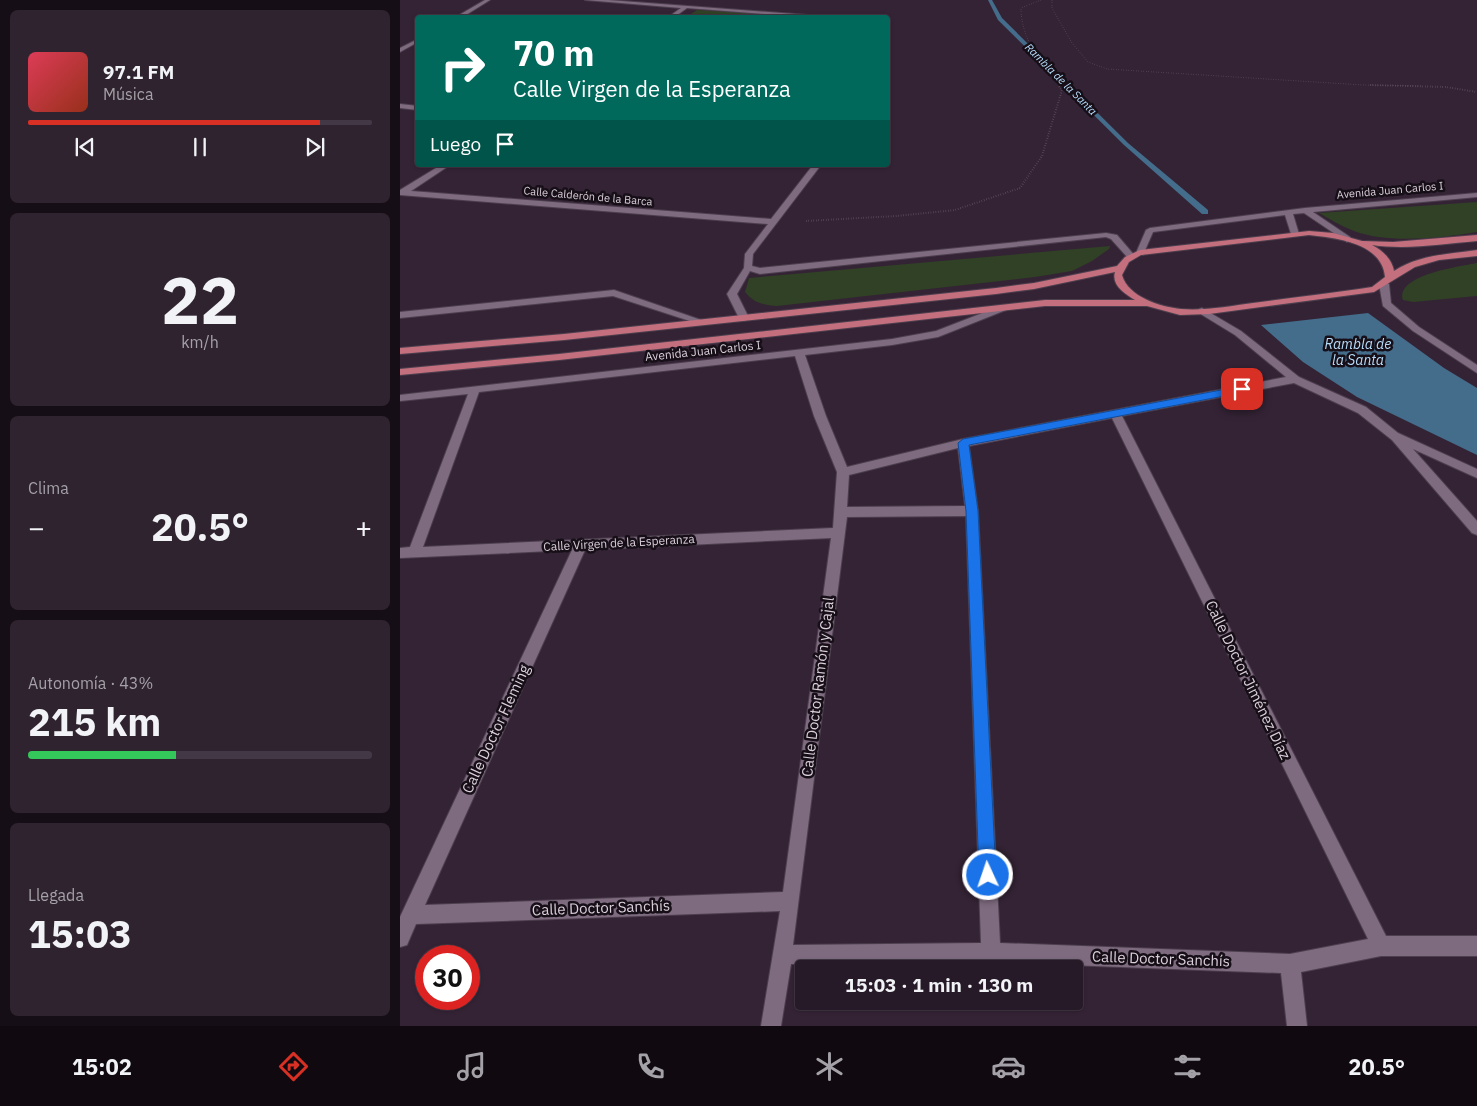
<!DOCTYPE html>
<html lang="es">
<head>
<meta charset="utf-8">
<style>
  :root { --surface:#271a28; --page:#2f2330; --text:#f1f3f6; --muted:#a4a1a8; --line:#433845; --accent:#d93025 }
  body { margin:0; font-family:"IBM Plex Sans",sans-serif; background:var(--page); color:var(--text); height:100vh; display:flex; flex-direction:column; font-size:19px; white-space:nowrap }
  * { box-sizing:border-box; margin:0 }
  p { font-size:16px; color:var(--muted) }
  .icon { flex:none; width:28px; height:28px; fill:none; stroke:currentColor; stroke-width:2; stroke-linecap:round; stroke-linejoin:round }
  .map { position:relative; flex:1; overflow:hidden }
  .drawer { display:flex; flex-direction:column; gap:10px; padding:10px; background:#150e16; width:400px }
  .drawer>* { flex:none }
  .top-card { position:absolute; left:15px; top:15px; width:475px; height:152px; border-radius:5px; box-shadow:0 1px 4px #0004,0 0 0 1px var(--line); background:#00695c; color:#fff; overflow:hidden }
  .speed { position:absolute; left:15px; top:945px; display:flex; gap:10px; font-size:25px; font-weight:700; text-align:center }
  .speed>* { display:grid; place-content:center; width:65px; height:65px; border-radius:50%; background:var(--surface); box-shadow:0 1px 4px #0004,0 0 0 1px var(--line); line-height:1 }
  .speed .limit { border:8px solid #d22; background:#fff; color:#111 }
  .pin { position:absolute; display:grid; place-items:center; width:42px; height:42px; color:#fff; margin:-21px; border-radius:10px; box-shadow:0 2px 8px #0006 }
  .me { position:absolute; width:55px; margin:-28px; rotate:357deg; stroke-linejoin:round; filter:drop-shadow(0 0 4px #0008) }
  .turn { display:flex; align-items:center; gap:18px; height:105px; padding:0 15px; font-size:22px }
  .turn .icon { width:65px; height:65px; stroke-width:2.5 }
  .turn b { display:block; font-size:35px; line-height:42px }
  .then { display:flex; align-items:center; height:48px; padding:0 15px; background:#0003; gap:10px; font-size:19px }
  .big { font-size:38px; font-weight:800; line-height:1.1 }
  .drawer .widget { flex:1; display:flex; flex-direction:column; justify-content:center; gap:8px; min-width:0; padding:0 18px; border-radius:8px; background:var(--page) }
  .drawer .dial { align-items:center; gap:0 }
  .dial b { font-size:65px; line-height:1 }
  .song { display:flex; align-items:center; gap:15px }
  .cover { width:60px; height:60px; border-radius:8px; background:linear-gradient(135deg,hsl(350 70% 55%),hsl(10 70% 35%)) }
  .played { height:5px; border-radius:2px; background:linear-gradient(90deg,var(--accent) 85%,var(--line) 85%) }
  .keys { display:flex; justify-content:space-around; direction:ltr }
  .heat { display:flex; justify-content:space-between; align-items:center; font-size:28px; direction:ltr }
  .charge { height:8px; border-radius:4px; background:linear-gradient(90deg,#34c759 43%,var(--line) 0) }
  .trip { position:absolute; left:395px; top:960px; width:288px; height:50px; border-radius:5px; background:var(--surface); box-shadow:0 1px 4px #0004,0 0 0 1px var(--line); font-weight:800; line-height:50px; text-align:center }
  .tabs { display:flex; height:80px; justify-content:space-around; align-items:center; background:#100a10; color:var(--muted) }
  .tabs .icon { width:35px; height:35px }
  .tabs .on { color:var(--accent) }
  .tabs b { font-size:22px; color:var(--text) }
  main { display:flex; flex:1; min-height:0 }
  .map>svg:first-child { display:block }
</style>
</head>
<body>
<main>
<section class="drawer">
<div class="widget">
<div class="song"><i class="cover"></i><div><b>97.1 FM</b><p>Música</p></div></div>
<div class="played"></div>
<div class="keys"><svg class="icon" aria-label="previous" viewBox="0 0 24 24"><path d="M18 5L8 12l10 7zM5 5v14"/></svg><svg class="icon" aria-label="pause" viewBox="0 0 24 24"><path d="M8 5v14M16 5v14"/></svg><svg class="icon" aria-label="next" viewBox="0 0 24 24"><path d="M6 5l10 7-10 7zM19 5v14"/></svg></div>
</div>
<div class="widget dial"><b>22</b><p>km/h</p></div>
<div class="widget"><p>Clima</p>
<div class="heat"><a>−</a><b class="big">20.5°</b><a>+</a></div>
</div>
<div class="widget"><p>Autonomía · 43%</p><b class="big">215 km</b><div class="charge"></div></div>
<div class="widget"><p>Llegada</p><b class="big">15:03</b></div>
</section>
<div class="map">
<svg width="1077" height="1026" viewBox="0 0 1077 1026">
  <rect width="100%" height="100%" fill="#342335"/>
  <!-- green -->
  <g fill="#304125">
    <polygon points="297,10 417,17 285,18"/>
    <path d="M1077,202V232C1041,238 988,244 954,231C941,226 930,219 919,213Z"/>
    <path d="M710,246L709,249L692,261L672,271L635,277L377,306C363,305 354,303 345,292L349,278Z"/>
    <path d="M1077,263V296L1013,302L1003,300C995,275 1061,266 1077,263Z"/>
  </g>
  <!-- water -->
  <polygon fill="#446c8b" points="968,313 1044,368 1077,388 1077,455 957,397 903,362 861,325"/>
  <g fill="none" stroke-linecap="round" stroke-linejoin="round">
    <!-- stream -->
    <polygon fill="#446c8b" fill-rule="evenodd" points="588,0 592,0 602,18 728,143 808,210 808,214 802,214 724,145 598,20"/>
    <defs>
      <g id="street">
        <polygon points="85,0 90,0 61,18 54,18"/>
        <polygon points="185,0 208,0 448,18 417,18 287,8 273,18 267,18 281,8"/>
        <polygon points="18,39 18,42 0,52 0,48"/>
        <polygon points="0,104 18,106 18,110 0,108"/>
        <polygon points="41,165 50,165 11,191 371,219 413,165 421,165 353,254 352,266 360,268 706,233 717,235 735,256 728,258 711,239 706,237 360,274 350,271 337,294 349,318 344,321 339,318 327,294 344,268 345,254 368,224 0,195 0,190"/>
        <polygon points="1077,193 1077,197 913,212 950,237 951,239 947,242 904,213 893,214 899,234 895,236 891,234 885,215 753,232 743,255 736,253 746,230 750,228 905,208"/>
        <polygon points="984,281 989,284 991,303 1019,327 1077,365 1077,373 1013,331 983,306 979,284"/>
        <polygon points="214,290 307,322 305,324 299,324 213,296 0,318 0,312"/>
        <path d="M603,305L606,306V310L538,337L492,345L405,355L426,416L447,467L563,439L886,377L835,335L799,313V309L802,308L841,331L899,377L966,407L998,433L1077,469V478L1013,449L1077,521V535L1072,533L992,440L958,413L894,383L722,416L986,936H1077V956H981L901,972L907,1026H887L881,973L591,962L391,964L381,1026H361L380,911L16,924L7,945L0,947V917L172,550L0,558V548L10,547L68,394L0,401V395L492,339L536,331ZM395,356L414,416L437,472L433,528L23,547L79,392ZM712,418L968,939L890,954L600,943L578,511L569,446ZM558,448L565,506L447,507L449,475ZM566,516L581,943L393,945L447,517ZM431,538L383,892L25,905L185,550Z"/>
      </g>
      <path id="primary" d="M909,231L933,233L962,241L993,242L1077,235V241C1042,244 1007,250 972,245C982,250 992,259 994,271C1018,255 1049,254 1077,250V256L1039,260L1015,267L974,292L809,314L780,315L747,306H645L159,360L0,375V369L159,354L645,300H735C725,294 711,285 715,272L634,289L596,294L164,340L0,354V348L164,334L596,288L634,283L717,266L725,257L740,250ZM909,235C937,238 982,243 985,277L972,287L959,289C924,294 889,298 853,303C830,306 805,311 781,309C761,307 728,297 722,275L729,262L741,255Z"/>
    </defs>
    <!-- street casing -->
    <use href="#street" stroke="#4d3f4e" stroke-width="2"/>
    <!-- primary casing -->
    <use href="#primary" stroke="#4d3f4e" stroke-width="2"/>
    <!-- path-far1 -->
    <g stroke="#695a6a" stroke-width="1" stroke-dasharray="0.5 2" stroke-linecap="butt">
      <path d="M641,0L621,8C621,39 641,63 659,86"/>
      <polyline points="652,0 652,8 672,43 688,62 707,69 963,85 1022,86"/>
    </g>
    <!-- path -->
    <g stroke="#695a6a" stroke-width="2" stroke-dasharray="0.5 2" stroke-linecap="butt">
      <polyline points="970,85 1046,87 1077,92"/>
      <polyline points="406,221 496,216 555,210 620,188 642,156 662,90 658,85"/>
    </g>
    <!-- street -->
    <use href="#street" fill="#7f6b80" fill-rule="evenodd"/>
    <!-- primary -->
    <use href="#primary" fill="#c46f7d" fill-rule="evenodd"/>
  </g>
  <!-- route -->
  <polygon fill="#1a73e8" stroke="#114b97" points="842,386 845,387 845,392 569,445 578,511 596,875 593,881 588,883 582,881 579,875 566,511 558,443 563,439"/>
  <g text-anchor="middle" stroke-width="5" stroke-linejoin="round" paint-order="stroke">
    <!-- far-water labels -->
    <g font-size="11" font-style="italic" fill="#b7ddfb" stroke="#170f18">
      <text transform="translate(661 79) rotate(45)" y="4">Rambla de la Santa</text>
    </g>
    <!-- far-street labels -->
    <g font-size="11" fill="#dacfdb" stroke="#170f18">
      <text transform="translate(990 190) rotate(-5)" y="4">Avenida Juan Carlos I</text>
      <text transform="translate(188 196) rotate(5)" y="4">Calle Calderón de la Barca</text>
    </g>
    <!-- street labels -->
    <g font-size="12" fill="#dacfdb" stroke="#170f18">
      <text transform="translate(303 351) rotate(-6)" y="4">Avenida Juan Carlos I</text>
      <text transform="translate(219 543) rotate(-3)" y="4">Calle Virgen de la Esperanza</text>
    </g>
    <!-- water labels -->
    <g font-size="14" font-style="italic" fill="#b7ddfb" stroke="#170f18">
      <text x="958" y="349">Rambla de<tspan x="958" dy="16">la Santa</tspan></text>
    </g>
    <!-- near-street labels -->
    <g font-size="15" fill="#dacfdb" stroke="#170f18">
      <text transform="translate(848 680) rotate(64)" y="5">Calle Doctor Jiménez Díaz</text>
      <text transform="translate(418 687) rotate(-83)" y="5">Calle Doctor Ramón y Cajal</text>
      <text transform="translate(96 729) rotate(-65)" y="5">Calle Doctor Fleming</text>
      <text transform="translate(201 908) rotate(-2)" y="5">Calle Doctor Sanchís</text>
      <text transform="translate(761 959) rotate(2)" y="5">Calle Doctor Sanchís</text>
    </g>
  </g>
</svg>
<div class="speed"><div class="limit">30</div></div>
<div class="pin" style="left:842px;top:389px;background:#d93025"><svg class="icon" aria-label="arrive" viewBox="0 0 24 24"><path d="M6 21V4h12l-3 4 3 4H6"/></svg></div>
<svg class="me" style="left:588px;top:875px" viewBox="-20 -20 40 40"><circle r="17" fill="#1a73e8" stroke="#fff" stroke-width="3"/><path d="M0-11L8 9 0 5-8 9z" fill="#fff"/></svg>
<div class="trip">15:03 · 1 min · 130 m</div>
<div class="top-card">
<div class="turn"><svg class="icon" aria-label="right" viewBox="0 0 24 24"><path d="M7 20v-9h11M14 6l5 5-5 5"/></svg><div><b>70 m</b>Calle Virgen de la Esperanza</div></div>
<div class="then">Luego<svg class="icon" aria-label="arrive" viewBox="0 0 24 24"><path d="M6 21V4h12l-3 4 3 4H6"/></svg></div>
</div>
</div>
</main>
<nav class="tabs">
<b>15:02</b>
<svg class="icon on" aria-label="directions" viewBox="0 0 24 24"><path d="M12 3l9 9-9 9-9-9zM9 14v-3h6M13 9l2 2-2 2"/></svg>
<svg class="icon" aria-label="music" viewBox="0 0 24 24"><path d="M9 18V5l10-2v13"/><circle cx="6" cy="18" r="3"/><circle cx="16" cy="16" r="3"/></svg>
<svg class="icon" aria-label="phone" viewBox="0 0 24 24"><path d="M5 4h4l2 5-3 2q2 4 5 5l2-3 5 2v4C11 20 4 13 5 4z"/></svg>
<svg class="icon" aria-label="climate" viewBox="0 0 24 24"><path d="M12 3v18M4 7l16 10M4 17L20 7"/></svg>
<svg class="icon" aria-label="car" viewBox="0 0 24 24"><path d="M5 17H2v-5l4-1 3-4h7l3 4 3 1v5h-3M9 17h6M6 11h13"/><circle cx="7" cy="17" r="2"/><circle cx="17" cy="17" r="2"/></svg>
<svg class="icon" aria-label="filters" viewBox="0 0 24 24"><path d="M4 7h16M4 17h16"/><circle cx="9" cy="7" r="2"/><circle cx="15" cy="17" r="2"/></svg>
<b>20.5°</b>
</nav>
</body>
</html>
